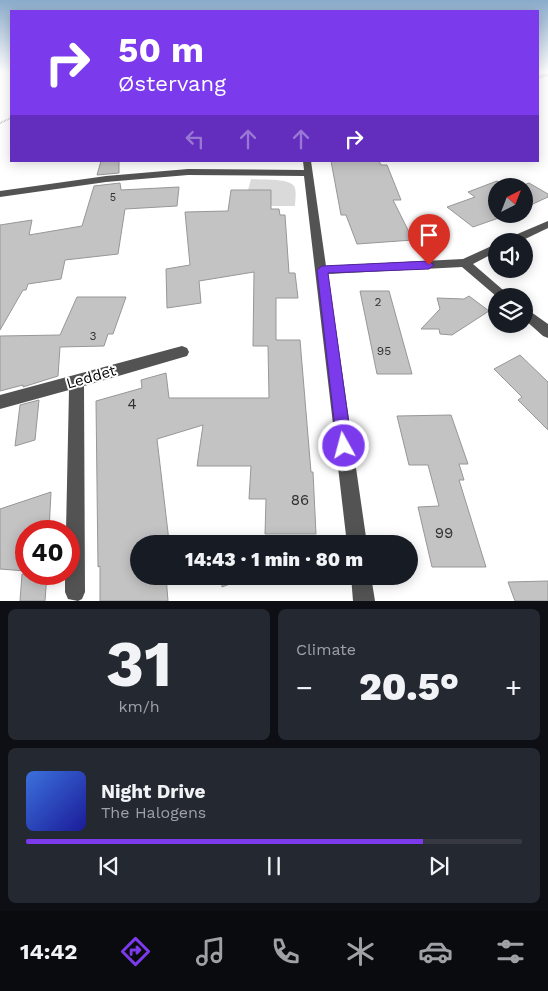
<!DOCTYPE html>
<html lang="en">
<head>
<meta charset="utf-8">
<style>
  :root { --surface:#171b24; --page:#242831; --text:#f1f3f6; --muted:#9ea1a6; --line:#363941; --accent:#7c3aed }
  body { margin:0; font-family:"Work Sans",sans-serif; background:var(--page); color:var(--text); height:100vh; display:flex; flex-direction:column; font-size:19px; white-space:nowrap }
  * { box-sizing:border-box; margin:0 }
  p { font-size:16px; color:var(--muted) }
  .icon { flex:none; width:28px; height:28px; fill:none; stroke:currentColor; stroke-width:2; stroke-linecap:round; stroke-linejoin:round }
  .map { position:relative; height:601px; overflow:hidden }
  .details { display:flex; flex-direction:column; gap:8px; padding:8px; background:#0d0f14; flex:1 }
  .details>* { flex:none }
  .top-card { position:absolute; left:10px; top:10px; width:529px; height:152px; border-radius:0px; box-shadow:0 2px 12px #0003; background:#7c3aed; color:#fff; overflow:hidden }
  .needle { width:32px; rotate:42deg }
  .fabs { position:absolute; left:488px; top:178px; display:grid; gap:10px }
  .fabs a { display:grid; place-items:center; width:45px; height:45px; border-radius:50%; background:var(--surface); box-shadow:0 2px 12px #0003; font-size:25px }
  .speed { position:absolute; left:15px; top:520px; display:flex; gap:10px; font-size:25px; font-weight:700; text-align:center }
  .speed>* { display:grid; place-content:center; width:65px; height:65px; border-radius:50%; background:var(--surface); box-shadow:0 2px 12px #0003; line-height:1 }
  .speed .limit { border:8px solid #d22; background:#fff; color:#111 }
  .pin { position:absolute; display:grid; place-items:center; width:42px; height:42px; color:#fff; margin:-51px -21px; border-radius:50% 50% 50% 0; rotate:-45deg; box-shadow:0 0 5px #0007 }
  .pin .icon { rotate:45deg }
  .me { position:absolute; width:55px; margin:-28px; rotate:353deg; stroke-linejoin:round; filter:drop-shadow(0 0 4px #0008) }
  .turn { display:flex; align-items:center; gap:18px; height:105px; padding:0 25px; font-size:22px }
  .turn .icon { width:65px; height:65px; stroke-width:2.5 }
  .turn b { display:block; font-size:35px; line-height:42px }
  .lanes { display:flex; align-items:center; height:48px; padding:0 25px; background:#0003; justify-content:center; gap:25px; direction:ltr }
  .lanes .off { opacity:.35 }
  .big { font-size:38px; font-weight:800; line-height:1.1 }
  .details .tile { flex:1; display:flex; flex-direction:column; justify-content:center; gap:8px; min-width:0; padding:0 18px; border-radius:8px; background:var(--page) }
  .details .dial { align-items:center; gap:0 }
  .dial b { font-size:65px; line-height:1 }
  .song { display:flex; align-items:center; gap:15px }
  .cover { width:60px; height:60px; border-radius:8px; background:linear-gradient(135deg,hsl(220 70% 55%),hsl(240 70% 35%)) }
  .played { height:5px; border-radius:2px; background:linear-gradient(90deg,var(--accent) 80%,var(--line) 80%) }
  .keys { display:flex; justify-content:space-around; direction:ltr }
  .heat { display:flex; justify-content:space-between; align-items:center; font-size:28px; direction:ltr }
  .details .tiles { flex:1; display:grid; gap:8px; grid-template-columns:1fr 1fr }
  .tile:last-child { grid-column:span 2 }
  .trip { position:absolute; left:130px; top:535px; width:288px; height:50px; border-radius:25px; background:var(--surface); box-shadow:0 2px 12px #0003; font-weight:800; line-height:50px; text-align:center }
  .tabs { display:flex; height:80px; justify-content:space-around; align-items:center; background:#090b0e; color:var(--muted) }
  .tabs .icon { width:35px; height:35px }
  .tabs .selected { color:var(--accent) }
  .tabs b { font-size:22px; color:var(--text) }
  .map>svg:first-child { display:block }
</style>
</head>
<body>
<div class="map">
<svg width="548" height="601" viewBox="0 0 548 601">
  <rect width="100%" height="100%" fill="#fff"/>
  <!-- green -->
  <path fill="#dadada" d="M251,179C260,180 289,178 294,186C297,191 295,201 295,206H271V190H248Z"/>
  <!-- building -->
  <g fill="#c3c3c3" stroke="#979797">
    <polygon points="101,161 119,161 119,173 97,175"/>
    <polygon points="331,161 379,161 381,165 387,165 401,200 393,200 413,240 357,244 346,215 341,215"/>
    <polygon points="497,181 506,186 496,186 496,214 510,214 473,227 447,207 475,197 468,192"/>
    <polygon points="120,183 121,190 179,187 177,206 125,209 118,254 65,260 61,279 28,284 26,290 23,290 0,330 0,225 32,220 29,235 82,226 94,186"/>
    <polygon points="529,183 548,194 548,197 524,208 524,186 521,186"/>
    <polygon points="231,190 271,190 271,209 279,209 280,215 285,215 289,273 295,273 298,298 276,298 276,340 300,340 311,472 313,472 316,534 265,534 266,499 249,499 251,466 197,466 203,425 157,439 169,541 165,544 139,544 139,576 166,576 168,601 100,601 100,566 98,567 96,401 142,388 141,380 166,373 169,398 269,398 268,346 253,346 254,272 199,281 201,303 167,308 166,269 190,265 185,212 228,211"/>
    <polygon points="360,291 389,291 412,374 377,374"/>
    <polygon points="469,296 489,311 452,335 440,334 439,329 421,329 440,309 437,298 464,299"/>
    <polygon points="77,297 126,297 113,334 108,334 104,346 60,347 58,376 23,387 23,385 0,391 0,336 60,335"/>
    <polygon points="520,355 548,382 548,430 518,400 522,397 494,369"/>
    <polygon points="39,400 35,440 15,446 20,405"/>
    <polygon points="451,415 468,464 459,464 464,480 459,480 486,567 432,567 418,507 439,506 428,465 409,465 397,416"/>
    <polygon points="51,492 49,531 26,531 26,571 0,569 0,509"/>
    <polygon points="22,574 47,574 45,601 20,601"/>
    <polygon points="221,576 250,576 222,587"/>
    <polygon points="548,581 548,601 515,601 508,582"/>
  </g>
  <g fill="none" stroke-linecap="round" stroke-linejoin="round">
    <!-- path -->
    <polyline stroke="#757575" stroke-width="2" stroke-dasharray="0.5 1" stroke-linecap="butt" points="0,123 11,118"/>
    <!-- minor -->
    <g fill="#535353" fill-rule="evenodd">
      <polygon points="548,73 548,76 538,79 538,75"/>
      <polygon points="303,161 311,161 326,266 463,259 496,244 496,252 473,264 510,296 496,296 462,267 328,274 367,544 347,544 304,176 188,175 106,182 0,197 0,191 106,176 188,169 304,170"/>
      <polygon points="548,221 548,228 521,241 507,241 508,238"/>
      <polygon points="524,307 548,324 548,338 543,336 524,319"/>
      <polygon points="182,346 187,348 189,352 187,356 84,386 85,592 82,599 78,601 68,599 65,592 65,574 69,574 69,531 66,531 69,390 0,409 0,395"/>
      <polygon points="351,576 371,576 375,601 353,601"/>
    </g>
  </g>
  <!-- sky -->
  <linearGradient id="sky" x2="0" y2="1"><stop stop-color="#8baccc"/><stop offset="0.46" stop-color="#fff"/><stop offset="1" stop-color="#fff" stop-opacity="0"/></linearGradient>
  <rect width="548" height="157" fill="url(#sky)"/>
  <!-- route -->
  <polygon fill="#7c3aed" stroke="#51269a" points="429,261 434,265 429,269 328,273 352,446 350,451 344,454 339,451 337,446 317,270 322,266"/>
  <g text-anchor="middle" stroke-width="4" stroke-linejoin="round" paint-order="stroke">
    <!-- far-number labels -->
    <g font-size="11" fill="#313131">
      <text x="113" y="201">5</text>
    </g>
    <!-- number labels -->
    <g font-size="12" fill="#313131">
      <text x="378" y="306">2</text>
      <text x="93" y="340">3</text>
      <text x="384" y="355">95</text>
    </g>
    <!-- street labels -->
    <g font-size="15" fill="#000" stroke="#fff">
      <text transform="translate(91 377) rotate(-16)" y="5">Leddet</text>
    </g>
    <!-- near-number labels -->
    <g font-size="15" fill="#313131">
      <text x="132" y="409">4</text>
      <text x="300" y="505">86</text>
      <text x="444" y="538">99</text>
    </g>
  </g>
</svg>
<div class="fabs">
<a><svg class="needle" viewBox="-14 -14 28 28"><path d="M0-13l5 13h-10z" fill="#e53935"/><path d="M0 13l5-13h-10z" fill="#9ea1a6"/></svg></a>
<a><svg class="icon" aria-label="sound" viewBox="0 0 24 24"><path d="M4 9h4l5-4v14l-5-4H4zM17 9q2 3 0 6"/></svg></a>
<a><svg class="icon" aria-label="layers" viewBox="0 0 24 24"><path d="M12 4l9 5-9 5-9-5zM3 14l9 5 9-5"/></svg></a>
</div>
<div class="speed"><div class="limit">40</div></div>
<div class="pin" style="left:429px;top:265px;background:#d93025"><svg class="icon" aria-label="arrive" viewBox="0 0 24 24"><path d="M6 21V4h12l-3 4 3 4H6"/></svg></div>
<svg class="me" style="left:344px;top:446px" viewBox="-20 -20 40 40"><circle r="17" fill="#7c3aed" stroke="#fff" stroke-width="3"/><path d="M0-11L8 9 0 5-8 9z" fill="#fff"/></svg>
<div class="trip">14:43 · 1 min · 80 m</div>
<div class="top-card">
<div class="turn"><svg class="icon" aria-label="right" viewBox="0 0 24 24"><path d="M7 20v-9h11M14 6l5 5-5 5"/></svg><div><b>50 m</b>Østervang</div></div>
<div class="lanes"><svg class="icon off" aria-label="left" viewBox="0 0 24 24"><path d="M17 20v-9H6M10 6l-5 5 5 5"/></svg><svg class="icon off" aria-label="ahead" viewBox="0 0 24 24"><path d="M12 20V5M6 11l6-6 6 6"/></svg><svg class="icon off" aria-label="ahead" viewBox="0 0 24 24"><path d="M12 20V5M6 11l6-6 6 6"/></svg><svg class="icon" aria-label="right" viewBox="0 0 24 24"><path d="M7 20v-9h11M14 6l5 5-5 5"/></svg></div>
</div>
</div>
<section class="details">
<div class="tiles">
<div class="tile dial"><b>31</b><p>km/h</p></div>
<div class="tile"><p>Climate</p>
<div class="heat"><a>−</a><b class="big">20.5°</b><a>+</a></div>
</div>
<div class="tile">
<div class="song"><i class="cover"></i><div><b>Night Drive</b><p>The Halogens</p></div></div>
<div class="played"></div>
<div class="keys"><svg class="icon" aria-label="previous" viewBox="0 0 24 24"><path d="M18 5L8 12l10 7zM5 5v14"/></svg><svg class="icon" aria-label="pause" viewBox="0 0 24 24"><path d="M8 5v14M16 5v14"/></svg><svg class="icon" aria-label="next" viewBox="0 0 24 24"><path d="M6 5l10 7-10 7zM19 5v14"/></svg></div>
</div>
</div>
</section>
<nav class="tabs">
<b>14:42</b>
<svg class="icon selected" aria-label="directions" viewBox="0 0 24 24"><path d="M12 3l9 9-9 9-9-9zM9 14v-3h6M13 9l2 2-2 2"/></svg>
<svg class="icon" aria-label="music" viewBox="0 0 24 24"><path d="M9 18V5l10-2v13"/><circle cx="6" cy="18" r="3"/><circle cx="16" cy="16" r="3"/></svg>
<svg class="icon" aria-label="phone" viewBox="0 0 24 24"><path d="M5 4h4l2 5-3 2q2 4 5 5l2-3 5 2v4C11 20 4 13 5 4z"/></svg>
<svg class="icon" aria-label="climate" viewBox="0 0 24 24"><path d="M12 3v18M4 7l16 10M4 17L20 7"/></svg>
<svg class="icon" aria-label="car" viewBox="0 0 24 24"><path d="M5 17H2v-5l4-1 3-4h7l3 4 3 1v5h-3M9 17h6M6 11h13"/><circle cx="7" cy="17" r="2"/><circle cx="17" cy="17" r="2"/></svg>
<svg class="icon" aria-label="filters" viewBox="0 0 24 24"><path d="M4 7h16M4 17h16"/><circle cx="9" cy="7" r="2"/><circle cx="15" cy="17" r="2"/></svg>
</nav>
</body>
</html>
